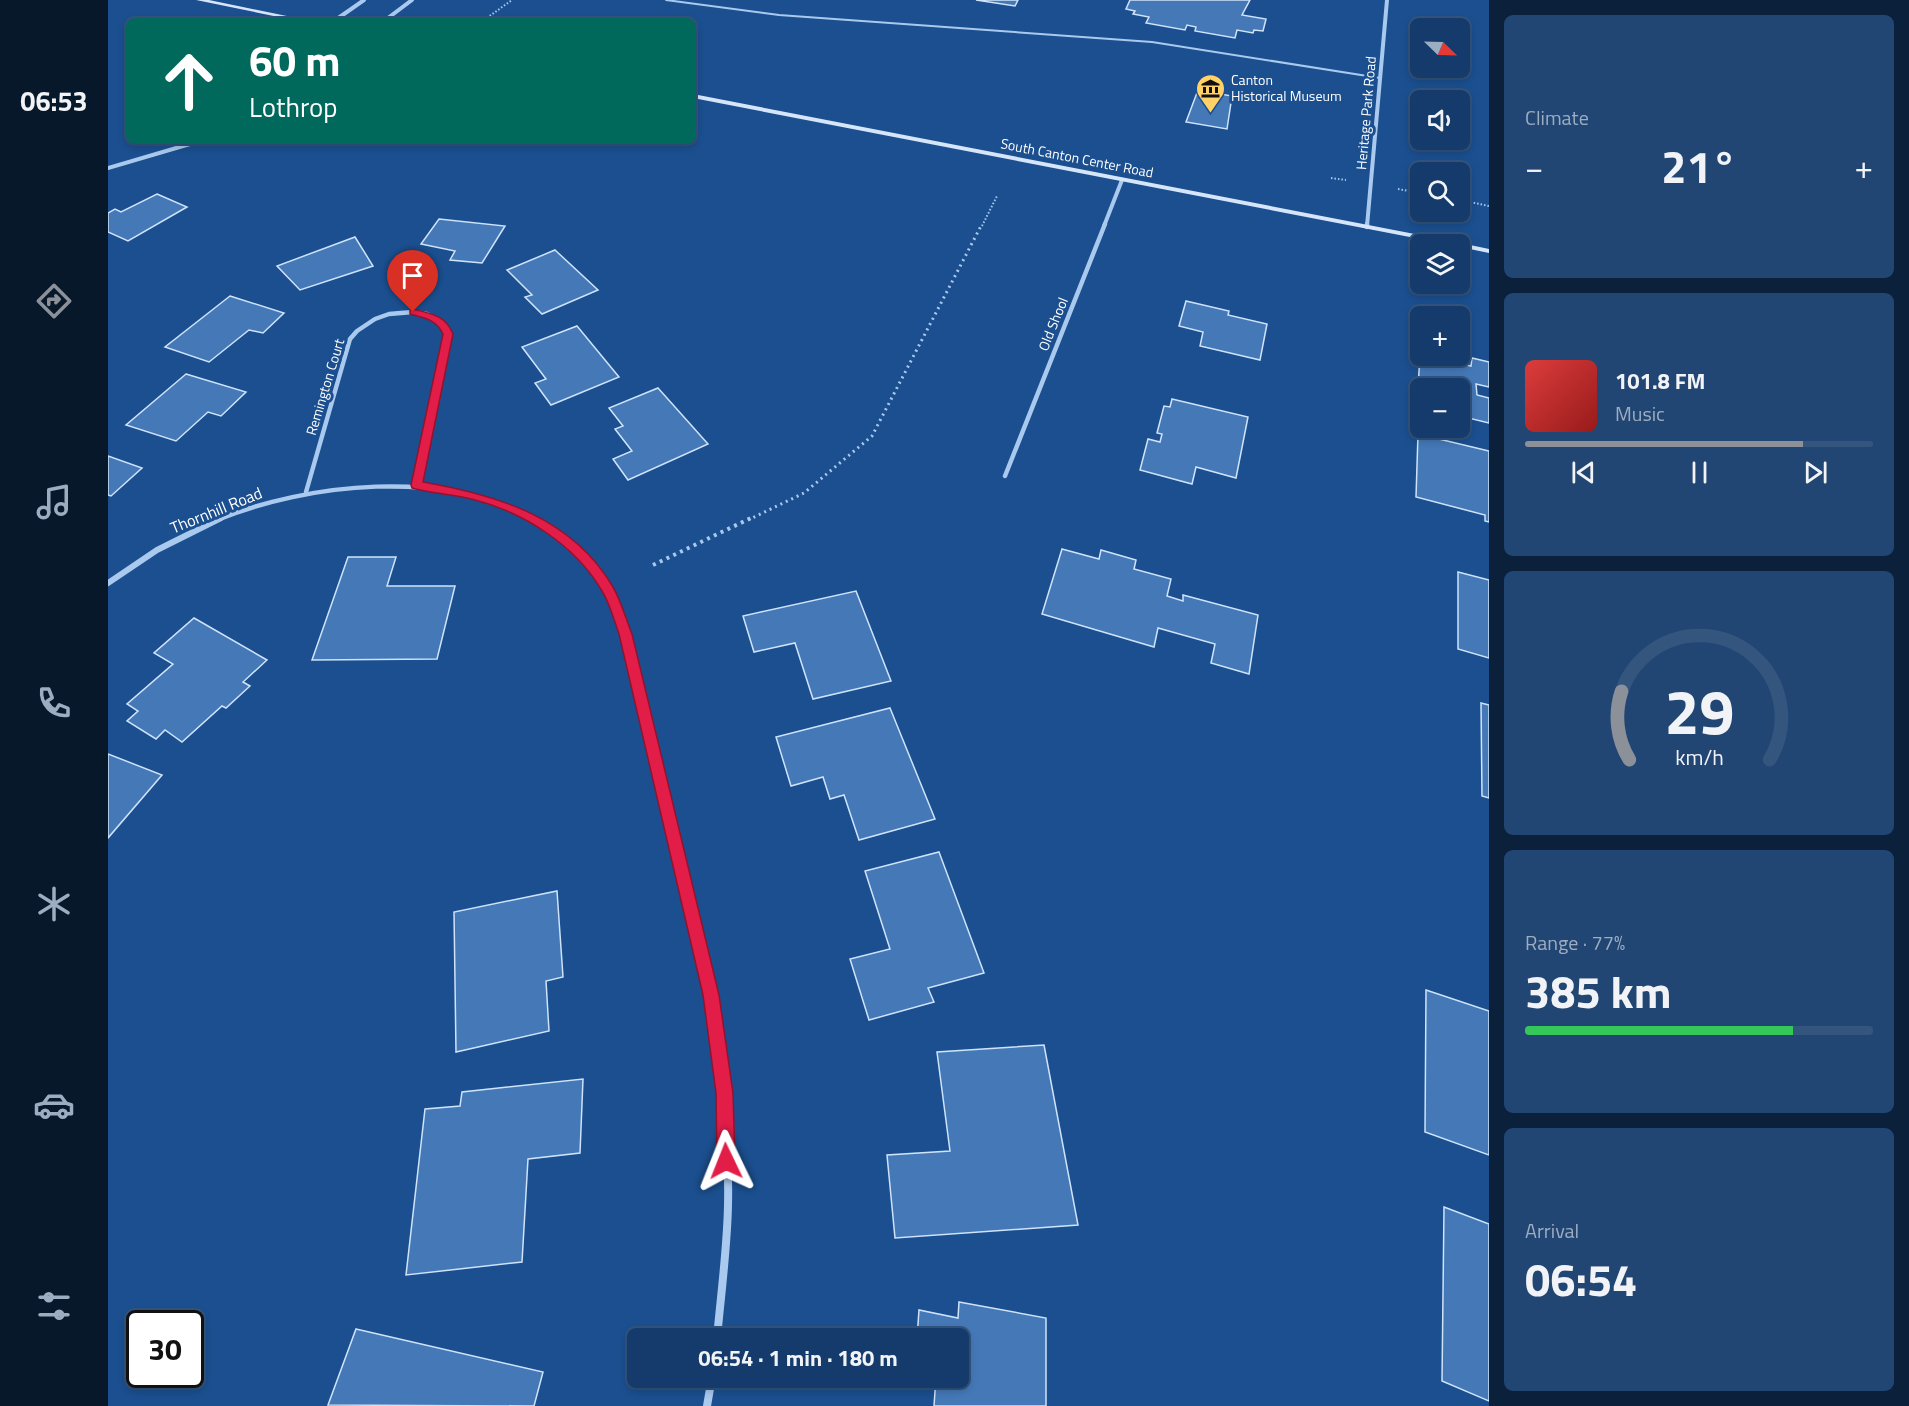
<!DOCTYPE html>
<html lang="en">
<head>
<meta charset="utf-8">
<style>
  :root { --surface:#143b6b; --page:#214673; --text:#f1f3f6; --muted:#9dadc1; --line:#33557e; --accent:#8c9099 }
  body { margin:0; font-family:"Titillium Web",sans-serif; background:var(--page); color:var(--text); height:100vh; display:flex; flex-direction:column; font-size:22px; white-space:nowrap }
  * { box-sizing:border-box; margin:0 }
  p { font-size:20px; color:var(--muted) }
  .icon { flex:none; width:33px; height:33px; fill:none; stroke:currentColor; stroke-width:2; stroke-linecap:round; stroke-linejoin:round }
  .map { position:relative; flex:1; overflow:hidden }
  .drawer { display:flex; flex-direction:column; gap:15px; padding:15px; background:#0b203b; width:420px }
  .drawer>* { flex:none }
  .top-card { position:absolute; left:18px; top:18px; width:570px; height:126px; border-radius:9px; box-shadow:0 3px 9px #0003,0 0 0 2px var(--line); background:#00695c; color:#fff; overflow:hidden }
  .needle { width:39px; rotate:113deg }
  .controls { position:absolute; left:1302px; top:18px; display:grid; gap:12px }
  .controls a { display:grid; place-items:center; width:60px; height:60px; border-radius:9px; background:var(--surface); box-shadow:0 3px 9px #0003,0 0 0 2px var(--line); font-size:30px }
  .speed { position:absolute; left:18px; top:1310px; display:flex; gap:12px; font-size:30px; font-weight:700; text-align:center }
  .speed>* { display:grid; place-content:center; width:78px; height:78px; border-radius:50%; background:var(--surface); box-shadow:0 3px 9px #0003,0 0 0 2px var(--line); line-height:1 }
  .speed .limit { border:3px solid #111; border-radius:9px; background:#fff; color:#111 }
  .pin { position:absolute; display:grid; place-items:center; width:51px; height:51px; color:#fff; margin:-62px -26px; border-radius:50% 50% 50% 0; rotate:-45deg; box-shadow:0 0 6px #0007 }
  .pin .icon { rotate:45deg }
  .me { position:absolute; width:66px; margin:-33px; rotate:358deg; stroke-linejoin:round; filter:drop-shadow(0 0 4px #0008) }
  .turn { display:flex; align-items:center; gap:21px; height:126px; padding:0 24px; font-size:27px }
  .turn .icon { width:78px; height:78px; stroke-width:2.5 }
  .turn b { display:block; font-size:42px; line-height:51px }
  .big { font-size:45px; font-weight:700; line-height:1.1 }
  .drawer .widget { flex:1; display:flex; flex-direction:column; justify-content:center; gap:9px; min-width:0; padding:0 21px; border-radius:9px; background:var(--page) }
  .drawer .dial { align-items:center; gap:0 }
  .dial svg { height:156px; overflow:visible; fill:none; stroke:var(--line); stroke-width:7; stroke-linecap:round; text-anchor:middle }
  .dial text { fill:var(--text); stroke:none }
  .song { display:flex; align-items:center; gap:18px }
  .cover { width:72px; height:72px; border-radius:9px; background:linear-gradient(135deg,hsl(0 70% 55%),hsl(0 70% 35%)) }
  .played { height:6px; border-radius:3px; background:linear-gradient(90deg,var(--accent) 80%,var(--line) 80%) }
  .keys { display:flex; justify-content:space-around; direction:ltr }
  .heat { display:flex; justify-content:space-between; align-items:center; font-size:33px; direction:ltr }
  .charge { height:9px; border-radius:4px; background:linear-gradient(90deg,#34c759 77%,var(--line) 0) }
  .trip { position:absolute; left:519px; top:1328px; width:342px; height:60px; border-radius:9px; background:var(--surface); box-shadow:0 3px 9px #0003,0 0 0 2px var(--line); font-weight:700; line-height:60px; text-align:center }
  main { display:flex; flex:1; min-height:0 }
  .tab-bar { display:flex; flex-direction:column; width:108px; justify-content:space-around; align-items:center; background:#08182b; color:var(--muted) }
  .tab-bar .icon { width:42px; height:42px }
  .tab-bar .active { color:var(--accent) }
  .tab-bar b { font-size:27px; color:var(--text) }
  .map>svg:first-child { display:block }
</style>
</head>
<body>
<main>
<nav class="tab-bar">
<b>06:53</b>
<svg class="icon active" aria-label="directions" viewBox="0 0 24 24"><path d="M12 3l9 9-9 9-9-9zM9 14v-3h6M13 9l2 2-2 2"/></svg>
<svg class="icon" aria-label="music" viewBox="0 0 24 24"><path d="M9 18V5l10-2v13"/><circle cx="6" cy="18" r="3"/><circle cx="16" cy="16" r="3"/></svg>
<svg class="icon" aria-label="phone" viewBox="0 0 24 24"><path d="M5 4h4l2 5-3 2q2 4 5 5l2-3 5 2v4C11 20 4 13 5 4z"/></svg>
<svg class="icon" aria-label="climate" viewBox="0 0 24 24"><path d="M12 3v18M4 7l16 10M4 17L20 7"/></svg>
<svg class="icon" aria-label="car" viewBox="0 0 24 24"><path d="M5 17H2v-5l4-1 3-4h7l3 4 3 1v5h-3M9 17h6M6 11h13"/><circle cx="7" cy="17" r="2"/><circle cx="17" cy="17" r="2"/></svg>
<svg class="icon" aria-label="filters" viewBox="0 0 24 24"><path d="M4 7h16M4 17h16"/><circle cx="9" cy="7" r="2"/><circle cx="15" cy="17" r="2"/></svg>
</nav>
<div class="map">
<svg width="1381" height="1406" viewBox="0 0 1381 1406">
  <rect width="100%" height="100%" fill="#1b4f8f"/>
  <!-- building -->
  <g fill="#4478b7" stroke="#cfe3fa" stroke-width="1.5">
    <polygon points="868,0 910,0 907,6"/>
    <polygon points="1022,0 1142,0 1134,15 1158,19 1155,31 1146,30 1145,33 1129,30 1127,38 1087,31 1088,27 1079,25 1077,30 1038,23 1041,17 1025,14 1027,11 1018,9"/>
    <polygon points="1090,90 1124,96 1119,129 1078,122"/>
    <polygon points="49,194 79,207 20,241 0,232 0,213 7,209 13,212"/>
    <polygon points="331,219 397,226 374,263 342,260 347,251 313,244"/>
    <polygon points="247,237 265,266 192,290 169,266"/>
    <polygon points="447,250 490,290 434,314 417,297 424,295 399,270"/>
    <polygon points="122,296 176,313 155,333 141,330 101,362 57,347"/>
    <polygon points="1078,301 1121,311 1120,315 1159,324 1152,360 1092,346 1095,332 1071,326"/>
    <polygon points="469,326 511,377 443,405 427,383 438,379 414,347"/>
    <polygon points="1312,354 1363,366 1364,358 1381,362 1381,387 1368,384 1369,395 1381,398 1381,423 1352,416 1352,388 1312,388 1312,406 1309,406"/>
    <polygon points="78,374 138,392 113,416 100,412 68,441 18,425"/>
    <polygon points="550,388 600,444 520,480 505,459 524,451 507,429 515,426 501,408"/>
    <polygon points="1064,399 1140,417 1128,478 1088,467 1084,484 1032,470 1040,439 1052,442 1054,434 1049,433 1056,406 1062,407"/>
    <polygon points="1310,434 1381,451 1381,522 1377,521 1377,515 1308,497"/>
    <polygon points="0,456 34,468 3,496 0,495"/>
    <polygon points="954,549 991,559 993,550 1028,560 1026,569 1063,579 1059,596 1075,601 1075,595 1150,615 1141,674 1103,663 1107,644 1050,628 1046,647 934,614"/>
    <polygon points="240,557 288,557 279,586 347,586 329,659 204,660"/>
    <polygon points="1350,572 1381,580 1381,658 1350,649"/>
    <polygon points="748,591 783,681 705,699 687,643 646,652 635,616"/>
    <polygon points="86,618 159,660 135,682 142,686 118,708 114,706 74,742 57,730 48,739 19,721 30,711 19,704 65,664 46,653"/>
    <polygon points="1373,703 1381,705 1381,798 1374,796"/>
    <polygon points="782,708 827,819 751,840 736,795 722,799 715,777 683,786 668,737"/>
    <polygon points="0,754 54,775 0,838"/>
    <polygon points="831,852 876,973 820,988 826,1002 761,1020 742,959 782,949 757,871"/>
    <polygon points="449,891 455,977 438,981 441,1031 348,1052 346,912"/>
    <polygon points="1318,990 1381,1011 1381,1155 1317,1132"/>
    <polygon points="936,1045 970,1225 787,1238 779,1155 842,1151 829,1052"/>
    <polygon points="475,1079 472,1153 420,1159 414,1262 298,1275 317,1109 352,1106 354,1092"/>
    <polygon points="1336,1207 1381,1224 1381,1401 1334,1381"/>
    <polygon points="851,1302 938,1318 938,1406 826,1406 828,1377 825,1377 850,1377 850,1338 809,1338 811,1310 850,1318"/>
    <polygon points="248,1329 435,1372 426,1406 220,1405"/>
  </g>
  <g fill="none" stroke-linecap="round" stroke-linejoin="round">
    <!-- path-far2 -->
    <g stroke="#a9c9ee" stroke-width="2" stroke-dasharray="1.5 2" stroke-linecap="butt">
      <polyline points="376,20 404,0"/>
      <polyline points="1223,178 1238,180"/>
      <polyline points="1290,189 1312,193"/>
      <polyline points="1352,200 1381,206"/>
      <polyline points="874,226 889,196"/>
    </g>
    <!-- path-far1 -->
    <polyline stroke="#a9c9ee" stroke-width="3" stroke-dasharray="2 4" stroke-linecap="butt" points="640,520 696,493 764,436 874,224"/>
    <!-- path -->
    <polyline stroke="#a9c9ee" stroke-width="4" stroke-dasharray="3 4.5" stroke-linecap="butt" points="545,565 643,518"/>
    <!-- lane -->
    <polyline stroke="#a9c9ee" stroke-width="2" points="558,0 671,15 1044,42 1272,78"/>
    <!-- street-far3 -->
    <g stroke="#a9c9ee" stroke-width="4">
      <polyline points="226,21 256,0"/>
      <polyline points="276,21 304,0"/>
      <polyline points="0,168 92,141"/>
      <polyline points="996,226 1014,180"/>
      <polyline points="1259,226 1279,0"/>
    </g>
    <!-- street-far2 -->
    <g stroke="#a9c9ee" stroke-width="4.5">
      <polyline points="1259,227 1259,224"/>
      <polyline points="897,476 997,224"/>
      <polyline points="198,492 242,339 249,331 267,319 281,314 305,312 319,314 335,323 340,334 309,485"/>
      <path d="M109,520C200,483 337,468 424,520"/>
    </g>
    <!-- street-far1 -->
    <g stroke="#a9c9ee" stroke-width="6">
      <path d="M421,518C473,548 499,577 517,634L581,904"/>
      <polyline points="0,583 49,550 113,518"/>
    </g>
    <!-- street -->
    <g stroke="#a9c9ee" stroke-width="8">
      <path d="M581,903C605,1003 622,1101 620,1206C619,1250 613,1294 609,1338"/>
      <polyline points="599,1406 604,1377"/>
    </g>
    <!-- secondary -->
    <g fill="#d6e6fa" fill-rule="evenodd">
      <polygon points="88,0 101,0 203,21 190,21"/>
      <polygon points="585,94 1348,242 1381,249 1381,253 1352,247 1352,244 1338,244 585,98"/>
    </g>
  </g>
  <!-- route -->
  <path fill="#e11d48" stroke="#92132f" stroke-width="1.5" d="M305,309C324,314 337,315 345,334L315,482C389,495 464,517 505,587C513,601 518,619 524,634L611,995L625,1093L627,1161L625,1167L618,1170L612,1167L609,1161L608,1093L595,995L511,634C506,620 502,604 494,591C468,546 417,513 367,500C347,494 325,494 304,488L303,485L335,334C328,319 316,318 302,314V310Z"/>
  <!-- icons -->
  <defs>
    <symbol id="museum-pin" viewBox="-11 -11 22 30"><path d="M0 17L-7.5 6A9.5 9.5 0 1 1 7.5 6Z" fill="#ffd166" stroke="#1b4f8f"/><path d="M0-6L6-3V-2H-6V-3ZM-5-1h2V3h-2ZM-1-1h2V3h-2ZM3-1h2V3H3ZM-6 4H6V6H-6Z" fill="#111"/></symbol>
  </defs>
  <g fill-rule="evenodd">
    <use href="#museum-pin" x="1086" y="72" width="33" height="45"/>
  </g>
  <g text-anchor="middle" stroke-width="6" stroke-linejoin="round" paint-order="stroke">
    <!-- far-poi labels -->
    <g font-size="14" fill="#fff" stroke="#1b4f8f" text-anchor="start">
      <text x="1123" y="85">Canton<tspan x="1123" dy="16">Historical Museum</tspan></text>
    </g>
    <!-- far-street labels -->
    <g font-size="14" fill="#fff" stroke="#1b4f8f">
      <text transform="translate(1258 113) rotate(-85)" y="5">Heritage Park Road</text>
      <text transform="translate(969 158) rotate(11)" y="5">South Canton Center Road</text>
      <text transform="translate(945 324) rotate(-68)" y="5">Old Shool</text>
      <text transform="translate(217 387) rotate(-73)" y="5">Remington Court</text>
    </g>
    <!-- street labels -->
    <g font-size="16" fill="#fff" stroke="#1b4f8f">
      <text transform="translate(108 510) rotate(-22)" y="6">Thornhill Road</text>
    </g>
  </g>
</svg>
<div class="controls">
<a><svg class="needle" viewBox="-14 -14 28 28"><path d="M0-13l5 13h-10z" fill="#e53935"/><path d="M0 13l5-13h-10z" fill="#9dadc1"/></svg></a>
<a><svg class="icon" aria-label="sound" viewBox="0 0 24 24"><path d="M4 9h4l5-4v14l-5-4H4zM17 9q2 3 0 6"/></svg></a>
<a><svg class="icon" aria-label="search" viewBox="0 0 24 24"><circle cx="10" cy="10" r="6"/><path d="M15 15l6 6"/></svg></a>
<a><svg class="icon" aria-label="layers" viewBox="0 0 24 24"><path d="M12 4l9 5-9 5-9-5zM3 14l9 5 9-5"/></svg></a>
<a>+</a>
<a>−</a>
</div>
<div class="speed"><div class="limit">30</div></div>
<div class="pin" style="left:305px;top:312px;background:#d93025"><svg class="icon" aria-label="arrive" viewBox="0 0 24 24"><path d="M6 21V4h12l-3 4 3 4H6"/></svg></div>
<svg class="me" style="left:618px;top:1161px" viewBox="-20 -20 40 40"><path d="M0-17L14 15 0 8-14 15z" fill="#e11d48" stroke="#fff" stroke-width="4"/></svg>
<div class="trip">06:54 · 1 min · 180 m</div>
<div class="top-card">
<div class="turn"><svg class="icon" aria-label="ahead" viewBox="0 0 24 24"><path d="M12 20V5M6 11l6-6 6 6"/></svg><div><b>60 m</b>Lothrop</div></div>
</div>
</div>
<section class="drawer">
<div class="widget"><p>Climate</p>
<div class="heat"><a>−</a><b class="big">21°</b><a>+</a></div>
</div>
<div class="widget">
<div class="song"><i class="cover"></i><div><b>101.8 FM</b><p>Music</p></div></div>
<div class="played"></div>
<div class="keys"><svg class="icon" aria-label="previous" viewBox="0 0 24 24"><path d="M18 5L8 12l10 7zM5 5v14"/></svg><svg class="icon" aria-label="pause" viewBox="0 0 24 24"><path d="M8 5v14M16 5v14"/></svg><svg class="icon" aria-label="next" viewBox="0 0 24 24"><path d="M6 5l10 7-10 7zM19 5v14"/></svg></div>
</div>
<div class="widget dial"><svg viewBox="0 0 100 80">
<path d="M14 69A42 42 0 1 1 86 69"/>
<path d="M14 69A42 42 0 0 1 10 34" stroke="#8c9099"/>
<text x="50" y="56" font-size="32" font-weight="700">29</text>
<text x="50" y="72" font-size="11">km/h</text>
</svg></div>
<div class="widget"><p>Range · 77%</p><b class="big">385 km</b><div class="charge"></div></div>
<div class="widget"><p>Arrival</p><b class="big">06:54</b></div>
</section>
</main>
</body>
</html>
